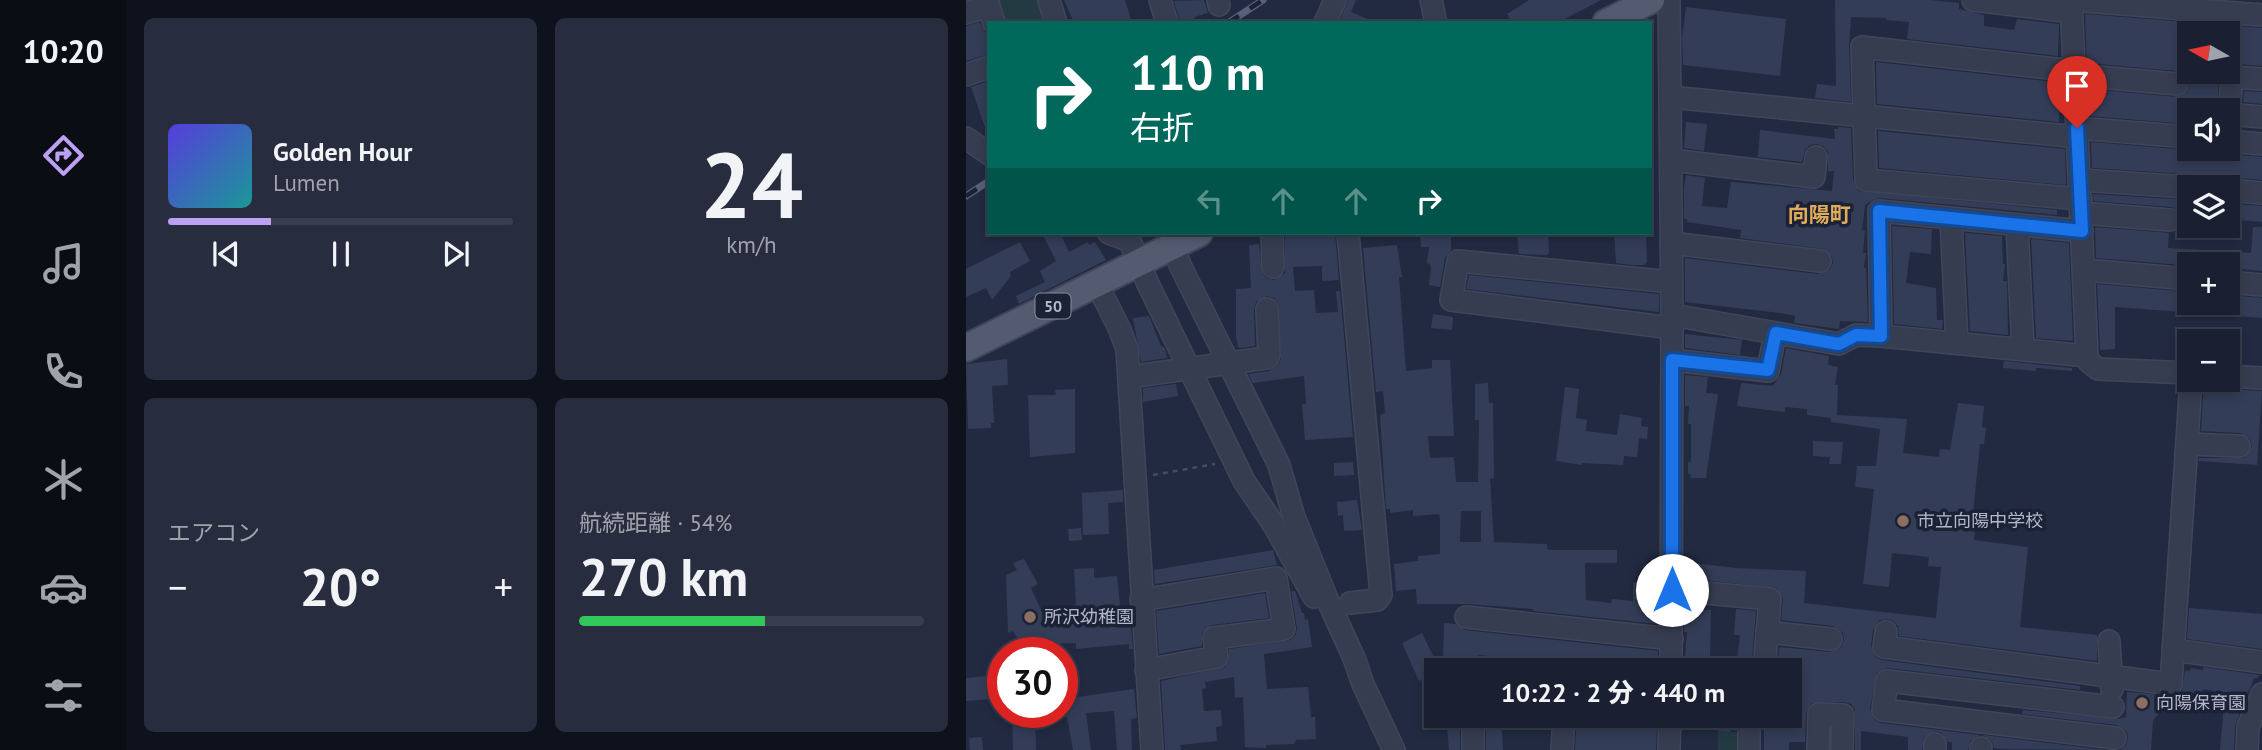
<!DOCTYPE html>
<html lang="ja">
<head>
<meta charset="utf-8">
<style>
  :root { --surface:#1a2032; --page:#272d3e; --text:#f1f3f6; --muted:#9fa3ac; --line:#383e4d; --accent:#bca0f2 }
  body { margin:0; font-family:"PT Sans","Noto Sans JP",sans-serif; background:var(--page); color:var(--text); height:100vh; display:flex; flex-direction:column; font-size:26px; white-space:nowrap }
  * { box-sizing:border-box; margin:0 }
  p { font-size:23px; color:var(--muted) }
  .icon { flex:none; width:38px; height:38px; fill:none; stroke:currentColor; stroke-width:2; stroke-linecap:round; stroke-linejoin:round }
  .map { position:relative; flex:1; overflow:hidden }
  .panel { display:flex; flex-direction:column; gap:18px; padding:18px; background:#0e121c; width:840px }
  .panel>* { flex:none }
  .top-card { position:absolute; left:21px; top:21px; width:665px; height:214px; border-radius:0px; box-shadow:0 4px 10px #0003,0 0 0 2px var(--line); background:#00695c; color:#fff; overflow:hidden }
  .needle { width:46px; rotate:279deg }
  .buttons { position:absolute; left:1211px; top:21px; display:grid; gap:14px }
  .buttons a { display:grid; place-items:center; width:63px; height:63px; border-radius:0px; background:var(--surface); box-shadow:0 4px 10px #0003,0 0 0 2px var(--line); font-size:35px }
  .speed { position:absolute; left:21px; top:637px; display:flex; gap:14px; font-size:35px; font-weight:700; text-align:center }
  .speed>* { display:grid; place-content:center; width:91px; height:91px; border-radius:50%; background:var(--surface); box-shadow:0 4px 10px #0003,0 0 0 2px var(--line); line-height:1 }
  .speed .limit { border:10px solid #d22; background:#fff; color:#111 }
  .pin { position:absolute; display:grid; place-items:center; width:60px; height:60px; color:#fff; margin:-72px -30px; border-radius:50% 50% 50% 0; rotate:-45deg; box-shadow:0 0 7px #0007 }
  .pin .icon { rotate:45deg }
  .me { position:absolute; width:77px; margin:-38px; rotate:0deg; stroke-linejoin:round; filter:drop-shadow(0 0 5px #0008) }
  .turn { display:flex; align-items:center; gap:24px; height:147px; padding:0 28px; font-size:32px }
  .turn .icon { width:91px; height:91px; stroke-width:2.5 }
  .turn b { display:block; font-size:49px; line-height:60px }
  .lanes { display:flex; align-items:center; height:66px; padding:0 28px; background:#0003; justify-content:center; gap:35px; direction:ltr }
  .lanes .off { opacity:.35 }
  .big { font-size:52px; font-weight:800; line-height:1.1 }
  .panel .card { flex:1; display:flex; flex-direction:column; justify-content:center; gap:10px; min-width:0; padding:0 24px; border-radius:10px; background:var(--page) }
  .panel .dial { align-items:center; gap:0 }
  .dial b { font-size:91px; line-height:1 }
  .song { display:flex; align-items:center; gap:21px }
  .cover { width:84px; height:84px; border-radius:10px; background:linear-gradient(135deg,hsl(250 70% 55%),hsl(180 70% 35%)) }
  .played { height:7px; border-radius:4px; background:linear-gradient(90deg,var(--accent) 30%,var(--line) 30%) }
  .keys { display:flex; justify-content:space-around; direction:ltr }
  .heat { display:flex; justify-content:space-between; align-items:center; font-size:38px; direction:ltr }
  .charge { height:10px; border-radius:5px; background:linear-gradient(90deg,#34c759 54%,var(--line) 0) }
  .panel .tiles { flex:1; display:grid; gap:18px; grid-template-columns:repeat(2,1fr) }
  .trip { position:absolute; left:458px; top:658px; width:378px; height:70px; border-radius:0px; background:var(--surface); box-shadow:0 4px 10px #0003,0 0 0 2px var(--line); font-weight:800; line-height:70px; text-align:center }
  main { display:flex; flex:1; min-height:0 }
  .tabs { display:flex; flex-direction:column; width:126px; justify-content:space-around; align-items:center; background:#0a0d14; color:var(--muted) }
  .tabs .icon { width:49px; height:49px }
  .tabs .on { color:var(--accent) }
  .tabs b { font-size:32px; color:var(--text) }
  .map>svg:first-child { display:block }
</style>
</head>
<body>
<main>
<nav class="tabs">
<b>10:20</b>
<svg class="icon on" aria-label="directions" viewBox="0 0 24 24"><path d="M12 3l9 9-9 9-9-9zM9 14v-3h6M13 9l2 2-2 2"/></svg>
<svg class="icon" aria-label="music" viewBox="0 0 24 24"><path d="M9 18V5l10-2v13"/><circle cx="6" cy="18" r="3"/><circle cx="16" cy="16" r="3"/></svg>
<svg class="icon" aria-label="phone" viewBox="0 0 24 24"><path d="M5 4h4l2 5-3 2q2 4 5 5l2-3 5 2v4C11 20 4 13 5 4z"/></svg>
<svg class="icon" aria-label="climate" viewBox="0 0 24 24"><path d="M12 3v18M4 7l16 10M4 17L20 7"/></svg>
<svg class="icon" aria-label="car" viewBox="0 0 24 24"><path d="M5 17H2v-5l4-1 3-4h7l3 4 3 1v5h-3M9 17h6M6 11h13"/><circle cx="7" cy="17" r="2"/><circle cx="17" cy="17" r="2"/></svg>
<svg class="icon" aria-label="filters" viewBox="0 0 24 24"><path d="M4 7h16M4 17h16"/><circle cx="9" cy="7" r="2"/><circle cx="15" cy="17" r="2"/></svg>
</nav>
<section class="panel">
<div class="tiles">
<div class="card">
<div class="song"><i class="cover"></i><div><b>Golden Hour</b><p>Lumen</p></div></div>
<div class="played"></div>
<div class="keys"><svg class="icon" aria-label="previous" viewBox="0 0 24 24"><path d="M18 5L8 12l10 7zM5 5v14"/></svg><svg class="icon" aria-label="pause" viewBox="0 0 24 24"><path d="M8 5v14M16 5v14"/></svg><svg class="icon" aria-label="next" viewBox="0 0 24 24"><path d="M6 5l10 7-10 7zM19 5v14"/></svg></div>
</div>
<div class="card dial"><b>24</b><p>km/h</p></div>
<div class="card"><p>エアコン</p>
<div class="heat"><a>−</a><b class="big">20°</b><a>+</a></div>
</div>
<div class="card"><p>航続距離 · 54%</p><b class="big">270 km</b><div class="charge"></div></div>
</div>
</section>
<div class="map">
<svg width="1296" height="750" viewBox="0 0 1296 750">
  <rect width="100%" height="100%" fill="#222a42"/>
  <!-- green -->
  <g fill="#243a43">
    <polygon points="27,0 77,0 83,23 33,23"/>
    <polygon points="752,730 777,733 777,750 752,750"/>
  </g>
  <!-- building -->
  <g fill="#343d58" fill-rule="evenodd">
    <polygon points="98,0 159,0 166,23 108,23"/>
    <polygon points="238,0 242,13 228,17 230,23 214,23 208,1"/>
    <polygon points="382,0 390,0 385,12 411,23 373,23"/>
    <polygon points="563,0 635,0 591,23 546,23 541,14"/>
    <polygon points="869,0 963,0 993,3 993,9 1018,15 1018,26 1048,30 1051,19 1093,24 1092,56 941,39 943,22 920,20 920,18 885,17 883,47 885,102 849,98 851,84 870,86"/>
    <polygon points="720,7 820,19 814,76 717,65 716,38"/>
    <polygon points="1119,14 1296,28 1296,66 1269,64 1270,53 1262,52 1262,33 1223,33 1223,72 1254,73 1250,110 1223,110 1223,124 1123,116 1122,89 1210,97 1221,92 1224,84 1219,74 1212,71 1121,63"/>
    <polygon points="14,22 23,41 23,54 0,61 0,26"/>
    <polygon points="910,62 1096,83 1097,113 1093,113 1093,122 911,104"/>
    <polygon points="23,81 23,133 21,133 5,87"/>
    <polygon points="1278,91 1296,92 1296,104 1277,102"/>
    <polygon points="720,122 741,124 738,151 718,148"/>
    <polygon points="872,127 885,128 887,180 893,191 1091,210 1091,215 914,198 907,200 899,205 896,230 899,231 897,253 900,253 898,268 900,268 902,322 874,321 873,329 828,323 829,316 815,313 719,302 719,258 852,274 864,269 867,263 866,257 858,249 774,238 775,230 721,222 721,219 718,219 718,188 720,175 739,178 736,206 761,208 765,182 866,191 868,171 862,171 862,152 857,146 851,144 844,145 839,150 836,162 792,157 793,143 794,130 869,139 868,129 872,129"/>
    <polygon points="912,131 1099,149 1100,185 913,168"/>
    <polygon points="1125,142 1222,150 1252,149 1261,154 1296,157 1296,180 1262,177 1256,178 1251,184 1235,182 1231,177 1224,174 1126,168"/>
    <polygon points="1127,194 1223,200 1223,217 1216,216 1212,210 1205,207 1128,201"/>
    <polygon points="1262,203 1296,206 1296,222 1262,219"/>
    <polygon points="926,226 966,229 965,254 944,252 940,283 970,288 971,320 977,320 976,329 928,324"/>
    <polygon points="1129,227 1203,233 1202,248 1285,253 1287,227 1296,227 1296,271 1262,268 1262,264 1217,265 1130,258"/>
    <polygon points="76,233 94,233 103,252 122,242 123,245 129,242 140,260 53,304 50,296 79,282 74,271 90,261"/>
    <polygon points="369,233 373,280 356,281 356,266 327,267 329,291 348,290 350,313 372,312 370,291 374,291 387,437 339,440 336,404 340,404 338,376 287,383 282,374 303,371 315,360 312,303 308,298 301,296 290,302 288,310 289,346 275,348 272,347 270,336 270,289 285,288 283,245 293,244 296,273 300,278 308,280 319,273 319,234"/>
    <polygon points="454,233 485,233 485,250 479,258 474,287 463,285 465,268 464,264 461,263 463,247 455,247"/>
    <polygon points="551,233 582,233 583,253 581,255 553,254"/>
    <polygon points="648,233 680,233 681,262 678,265 666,265 650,263"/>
    <polygon points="999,233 1036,236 1037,264 1039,264 1037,281 1041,281 1042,335 1004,331"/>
    <polygon points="1065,239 1103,243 1107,341 1070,338"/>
    <polygon points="54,242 64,261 44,272 45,276 26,300 20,288 0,297 0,269"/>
    <path d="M431,245L436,277H433L440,371L466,368V360H484L488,436H462L464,458L488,457L490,482H512L513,420H509V384L522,383L523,403H527L528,478L524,479L528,542L581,544V549L585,550H651V563H619L620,600L645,603L646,599L667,601V582H676L677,566H692V624L567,611V609L501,604H451L450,589L430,591L428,564L452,561V556L474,554V518L473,514L447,516V510L424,513V509H420L414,415L419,413L417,391L410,392L397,248ZM495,511H515V542H494Z"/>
    <polygon points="503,275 693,294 693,312 500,289"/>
    <polygon points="1131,284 1223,292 1223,303 1262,303 1262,295 1296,298 1296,318 1149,307 1149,349 1134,350"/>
    <polygon points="467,314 487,317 486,330 465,328"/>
    <polygon points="183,316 195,346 199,348 201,358 175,362 167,318"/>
    <polygon points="719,334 776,340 774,355 719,348"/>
    <polygon points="820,348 863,356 862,365 872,367 869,385 872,385 871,415 941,419 937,453 973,457 974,449 984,450 992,403 1018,406 1016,427 1020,428 1018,444 1014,444 1006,524 1010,524 1008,540 1062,547 1054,627 1131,635 1131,661 933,636 932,626 927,621 921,619 914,620 907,630 905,646 910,657 916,660 1114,686 1114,690 922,668 911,673 904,708 909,720 915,723 1014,735 1004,741 1002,750 986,750 986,742 982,742 976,733 970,731 958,737 956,750 942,750 942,737 895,731 895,750 889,750 889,709 885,704 878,702 846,703 840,713 839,742 823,742 823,750 798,750 798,730 790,719 784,717 776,719 770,727 766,727 764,732 743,729 744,716 824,716 824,670 811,670 813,647 864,652 875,647 878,640 877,633 867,626 815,620 817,599 811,588 718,578 718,562 770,568 840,571 838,603 970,618 975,567 962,566 963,557 926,553 923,587 897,584 908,489 889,487 891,466 910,466 914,429 865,422 865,418 841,415 841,409 819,407 819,412 771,406 775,383 807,386 815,374"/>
    <polygon points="41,359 42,385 26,386 28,423 25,423 25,428 2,429 0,364"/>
    <polygon points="1038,361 1106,368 1106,371 1070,368 1070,371 1037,368"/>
    <polygon points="719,375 742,377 740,393 752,394 740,478 724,478 725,474 722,474 722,462 725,462 725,424 722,424 723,406 719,406"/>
    <polygon points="1238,381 1250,382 1261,389 1296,391 1291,465 1233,461 1233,458 1278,458 1286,447 1284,439 1274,433 1235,431"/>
    <polygon points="210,384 212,396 177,402 177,388"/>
    <polygon points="599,387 613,389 610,418 621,420 620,431 651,435 654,414 676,418 675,426 682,427 681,439 673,438 671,457 658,456 657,465 616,463 616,465 590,461"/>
    <polygon points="109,389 109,453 64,457 62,395 90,395 89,390"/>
    <polygon points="847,441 877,442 875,464 863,464 864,457 847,456"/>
    <polygon points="387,462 388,475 368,476 368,463"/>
    <polygon points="157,490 157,502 142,503 143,534 117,535 116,493"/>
    <polygon points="391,500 396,530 378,531 377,515 372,516 371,502"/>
    <polygon points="115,528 116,540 103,541 102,529"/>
    <polygon points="307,550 311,565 189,584 188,570"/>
    <polygon points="58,559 72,584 65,588 77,614 89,608 98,612 110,604 108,569 128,568 128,578 151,576 155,616 164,615 167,649 163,649 163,644 110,649 110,643 68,644 64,636 53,641 47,631 42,633 40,575 51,570 47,563"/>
    <polygon points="325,591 329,591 336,613 338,613 339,620 342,619 346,647 298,654 301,689 342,687 345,717 349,717 350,739 330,740 328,744 300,745 300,748 279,747 277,697 269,698 268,677 239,682 240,688 236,689 238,711 255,710 256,726 250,727 251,741 214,745 215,750 199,750 195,681 259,667 263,661 263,649 325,640 330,634 331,628"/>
    <polygon points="299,593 303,618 246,625 236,633 236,646 193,654 190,611"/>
    <polygon points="1223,608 1296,614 1296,649 1221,639"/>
    <polygon points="718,609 745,610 744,658 731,656 729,670 718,670 721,632 718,632"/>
    <polygon points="770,609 790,611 785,670 770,668 774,635 768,635"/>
    <polygon points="478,623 490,624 499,630 692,651 692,670 665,668 665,670 583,670 546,666 542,660 536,657 514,655 495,662 495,670 477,670"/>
    <polygon points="456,633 474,670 453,681 436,643"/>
    <polygon points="1237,667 1293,675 1292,678 1288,678 1282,693 1275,694 1273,715 1269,726 1268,750 1254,750 1259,693 1237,689 1235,709 1222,708 1222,713 1196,711 1187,720 1185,750 1154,750 1160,745 1162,739 1161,732 1151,725 1056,714 1057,710 1152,719 1160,717 1161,692 1210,696 1216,691 1219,671 1224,671 1225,668 1237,670"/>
    <polygon points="23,676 24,699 0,701 0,678"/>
    <polygon points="168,689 171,718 165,719 166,750 151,750 148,711 120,713 125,750 107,750 101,717 99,717 98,699"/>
    <polygon points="46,712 69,712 70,750 47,750"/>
    <polygon points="480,716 494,716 494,750 483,750"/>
    <polygon points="520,716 535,716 537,750 520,750"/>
    <polygon points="611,716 624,716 624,721 658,722 658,727 691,728 690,750 609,750"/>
    <polygon points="1017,735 1139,750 1036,749 1028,748 1026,741"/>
    <polygon points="16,737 17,750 4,750 3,738"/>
  </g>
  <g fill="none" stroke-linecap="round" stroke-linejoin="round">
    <defs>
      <g id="minor">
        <polyline points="83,0 90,23"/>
        <polyline points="194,0 201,23"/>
        <polyline points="252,0 253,5"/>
        <polyline points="465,0 470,23"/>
        <polyline points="703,0 706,315 705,670"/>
        <polyline points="1007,0 1106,12"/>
        <polyline points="1105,0 1121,356"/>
        <polyline points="1106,0 1296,15"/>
        <polyline points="0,13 23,6 28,23"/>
        <polyline points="359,23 369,0"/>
        <polyline points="1108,71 896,47 900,180 1115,199"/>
        <polyline points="0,75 23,67"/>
        <polyline points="1109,75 1211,84"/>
        <polyline points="1296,79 1266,77 1263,114 1296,117"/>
        <polyline points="704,97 1112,137"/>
        <polyline points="1111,128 1223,137"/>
        <polyline points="0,138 23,154"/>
        <polyline points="1262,141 1296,144"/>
        <polyline points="705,160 848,177 850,157"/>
        <polyline points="1114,180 1223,187"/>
        <polyline points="1262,190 1296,193"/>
        <polyline points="1115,213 1204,220"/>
        <polyline points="985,219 991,343"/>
        <polyline points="1051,225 1057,349"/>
        <polyline points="143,233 164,241 182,284 278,481 308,525 348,597"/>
        <polyline points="201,233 215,267 313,465 328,517 361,599 388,658 397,684 428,750"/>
        <polyline points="306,233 307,267"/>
        <polyline points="382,233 415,595 411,600 384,603"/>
        <polyline points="705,243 854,261"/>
        <polyline points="1119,270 1223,279"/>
        <polyline points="706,282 492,261 485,300 706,328"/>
        <polyline points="1262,282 1296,285"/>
        <polyline points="131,284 154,330 161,349 186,750"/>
        <polyline points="706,315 873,344 890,335 915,336 1121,356 1123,362 1132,369 1223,373"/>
        <polyline points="915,336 913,211 1116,231"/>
        <polyline points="706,360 802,371 809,333"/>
        <polyline points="170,376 300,358 303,355 301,309"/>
        <polyline points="1262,376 1296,378"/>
        <polyline points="1221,444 1273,446"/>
        <polyline points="706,590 804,599 798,670"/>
        <polyline points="175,600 310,578 318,629 248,638 251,657 180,670"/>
        <polyline points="500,617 706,639"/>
        <polyline points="801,632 865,639"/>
        <polyline points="920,632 918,647 1205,684 1225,380"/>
        <polyline points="1143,641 1146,689"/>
        <polyline points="1207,650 1296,662"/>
        <polyline points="508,670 513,668 534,670"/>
        <polyline points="1147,707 921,681 917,710 1149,738"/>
        <polyline points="507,716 507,750"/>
        <polyline points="969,744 969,750"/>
        <polyline points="1015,748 1015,750"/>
        <polyline points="596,750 598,716"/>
        <polyline points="703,750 704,716"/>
        <polyline points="783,750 783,730"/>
        <polyline points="852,750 853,714 877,715 876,750"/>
        <polyline points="1281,750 1282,727 1296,694"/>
      </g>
      <g id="major">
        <polyline points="640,23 685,0"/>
        <polyline points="0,348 233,233"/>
      </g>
    </defs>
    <!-- minor casing -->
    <use href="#minor" stroke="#40465a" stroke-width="24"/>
    <!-- major casing -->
    <use href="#major" stroke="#40465a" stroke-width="30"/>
    <!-- path -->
    <polyline stroke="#3d535b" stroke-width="2.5" stroke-dasharray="5 5" stroke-linecap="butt" points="187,475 249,464"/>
    <!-- minor -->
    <use href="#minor" stroke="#373d51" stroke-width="21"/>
    <!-- major -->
    <use href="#major" stroke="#545b71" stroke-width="26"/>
    <defs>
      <g id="rail">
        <polyline points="262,23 297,0"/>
        <polyline points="0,196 23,181"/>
      </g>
    </defs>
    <!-- rail casing -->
    <use href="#rail" stroke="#586079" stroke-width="7"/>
    <!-- rail -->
    <use href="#rail" stroke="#1b2236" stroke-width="4.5" stroke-dasharray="13" stroke-linecap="butt"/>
  </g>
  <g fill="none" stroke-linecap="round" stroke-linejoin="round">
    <defs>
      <polyline id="route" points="706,590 706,360 802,370 810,333 873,344 890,335 915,336 913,211 1116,231 1111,128"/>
    </defs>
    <!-- route casing -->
    <use href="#route" stroke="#114b97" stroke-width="18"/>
    <!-- route -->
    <use href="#route" stroke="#1a73e8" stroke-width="12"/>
  </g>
  <!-- markers -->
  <g fill="#8d6e63" stroke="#1b2236" stroke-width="2.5">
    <circle cx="937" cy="521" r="7"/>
    <circle cx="64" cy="617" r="7"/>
    <circle cx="1176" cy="703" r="7"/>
  </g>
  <g text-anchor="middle" stroke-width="7" stroke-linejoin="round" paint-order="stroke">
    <!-- shield labels -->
    <rect fill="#1b2236" stroke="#858b9f" stroke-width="2" x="69.5" y="293.5" width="35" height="25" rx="5"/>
    <g font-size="16" font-weight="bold" fill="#b3b8cc">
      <text x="87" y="312">50</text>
    </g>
    <!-- poi labels -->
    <g font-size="18" fill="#b3b8cc" stroke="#1b2236" text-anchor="start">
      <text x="951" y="527">市立向陽中学校</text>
      <text x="78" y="623">所沢幼稚園</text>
      <text x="1190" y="709">向陽保育園</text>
    </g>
    <!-- quarter labels -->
    <g font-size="21" font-weight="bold" fill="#e1ac59" stroke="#1b2236">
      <text x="853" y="222">向陽町</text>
    </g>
  </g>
</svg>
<div class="buttons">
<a><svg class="needle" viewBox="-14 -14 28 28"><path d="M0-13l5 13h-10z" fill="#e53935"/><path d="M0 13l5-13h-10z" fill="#9fa3ac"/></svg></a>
<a><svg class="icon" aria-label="sound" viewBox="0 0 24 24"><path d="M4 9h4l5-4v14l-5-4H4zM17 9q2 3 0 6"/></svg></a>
<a><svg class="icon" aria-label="layers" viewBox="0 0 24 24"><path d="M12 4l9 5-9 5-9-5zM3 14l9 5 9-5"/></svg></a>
<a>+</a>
<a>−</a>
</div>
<div class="speed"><div class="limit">30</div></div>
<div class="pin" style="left:1111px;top:128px;background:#d93025"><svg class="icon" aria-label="arrive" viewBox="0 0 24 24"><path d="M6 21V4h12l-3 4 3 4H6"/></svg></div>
<svg class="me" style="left:706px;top:590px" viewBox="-20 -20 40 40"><circle r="19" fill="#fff"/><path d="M0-13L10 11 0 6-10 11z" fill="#1a73e8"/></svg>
<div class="trip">10:22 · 2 分 · 440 m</div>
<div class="top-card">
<div class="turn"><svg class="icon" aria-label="right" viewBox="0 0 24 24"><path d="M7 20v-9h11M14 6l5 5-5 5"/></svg><div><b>110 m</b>右折</div></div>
<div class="lanes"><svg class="icon off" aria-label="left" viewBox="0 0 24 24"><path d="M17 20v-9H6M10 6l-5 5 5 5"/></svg><svg class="icon off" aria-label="ahead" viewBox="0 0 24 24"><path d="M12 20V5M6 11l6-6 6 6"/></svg><svg class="icon off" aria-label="ahead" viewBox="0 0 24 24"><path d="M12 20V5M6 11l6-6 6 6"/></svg><svg class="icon" aria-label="right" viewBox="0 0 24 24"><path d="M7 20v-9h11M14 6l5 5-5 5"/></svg></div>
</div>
</div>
</main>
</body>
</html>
